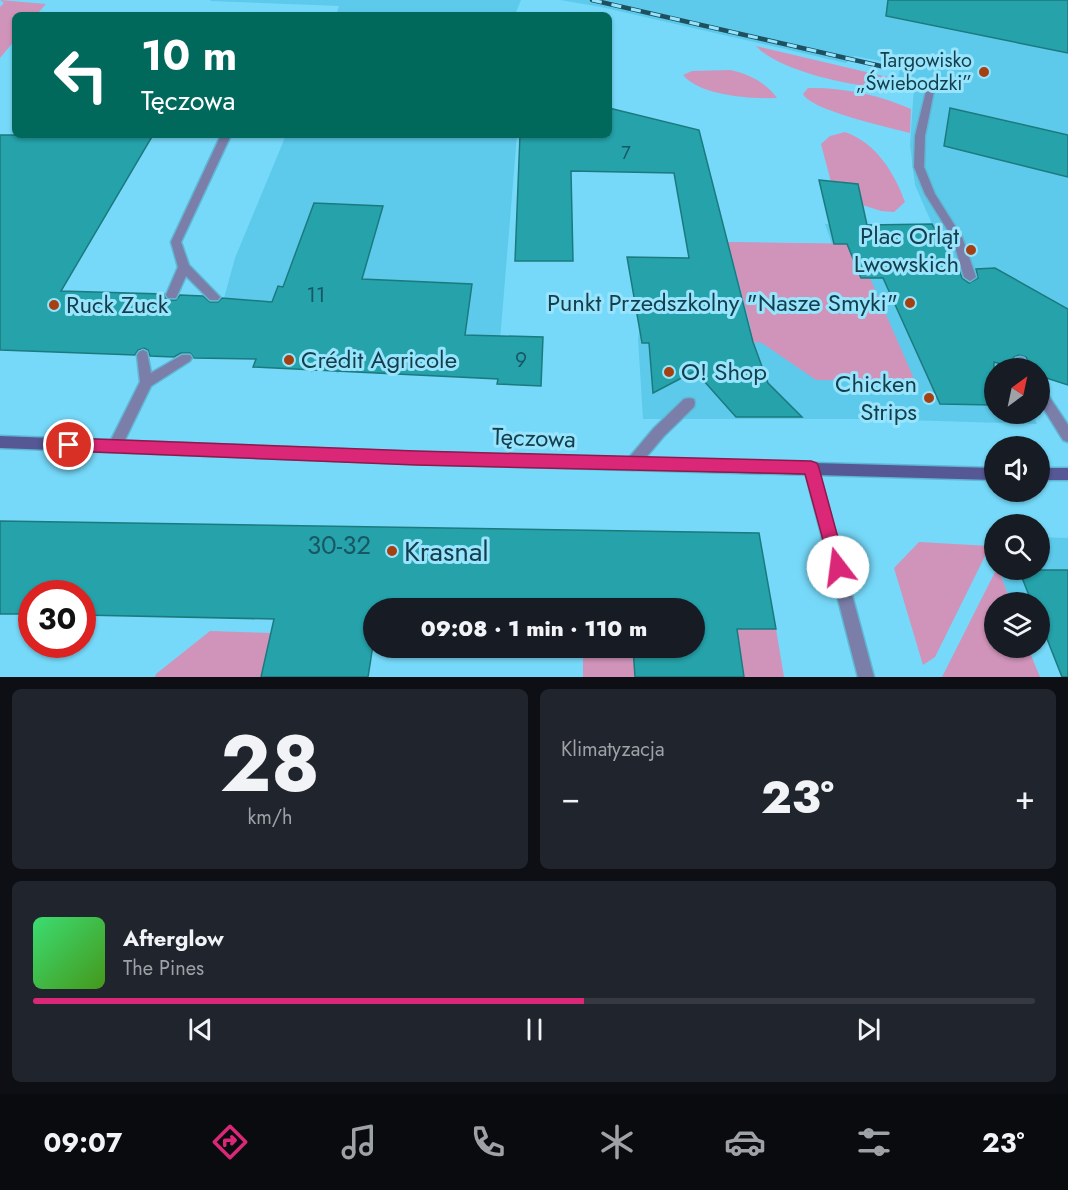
<!DOCTYPE html>
<html lang="pl">
<head>
<meta charset="utf-8">
<style>
  :root { --surface:#171b24; --page:#20242c; --text:#f1f3f6; --muted:#9ea1a6; --line:#363941; --accent:#db2777 }
  body { margin:0; font-family:Jost,sans-serif; background:var(--page); color:var(--text); height:100vh; display:flex; flex-direction:column; font-size:22px; white-space:nowrap }
  * { box-sizing:border-box; margin:0 }
  p { font-size:20px; color:var(--muted) }
  .icon { flex:none; width:33px; height:33px; fill:none; stroke:currentColor; stroke-width:2; stroke-linecap:round; stroke-linejoin:round }
  .map { position:relative; height:677px; overflow:hidden }
  .details { display:flex; flex-direction:column; gap:12px; padding:12px; background:#0d0f14; flex:1 }
  .details>* { flex:none }
  .banner { position:absolute; left:12px; top:12px; width:600px; height:126px; border-radius:9px; box-shadow:0 2px 4px #0004; background:#00695c; color:#fff; overflow:hidden }
  .needle { width:39px; rotate:33deg }
  .tools { position:absolute; left:984px; top:358px; display:grid; gap:12px }
  .tools a { display:grid; place-items:center; width:66px; height:66px; border-radius:50%; background:var(--surface); box-shadow:0 2px 4px #0004; font-size:30px }
  .speed { position:absolute; left:18px; top:580px; display:flex; gap:12px; font-size:30px; font-weight:700; text-align:center }
  .speed>* { display:grid; place-content:center; width:78px; height:78px; border-radius:50%; background:var(--surface); box-shadow:0 2px 4px #0004; line-height:1 }
  .speed .limit { border:9px solid #d22; background:#fff; color:#111 }
  .pin { position:absolute; display:grid; place-items:center; width:51px; height:51px; color:#fff; margin:-26px; border:3px solid #fff; border-radius:50%; box-shadow:0 2px 6px #0007 }
  .me { position:absolute; width:66px; margin:-33px; rotate:345deg; stroke-linejoin:round; filter:drop-shadow(0 0 4px #0008) }
  .turn { display:flex; align-items:center; gap:21px; height:126px; padding:0 30px; font-size:27px }
  .turn .icon { width:78px; height:78px; stroke-width:2.5 }
  .turn b { display:block; font-size:42px; line-height:51px }
  .big { font-size:45px; font-weight:800; line-height:1.1 }
  .details .widget { flex:1; display:flex; flex-direction:column; justify-content:center; gap:9px; min-width:0; padding:0 21px; border-radius:9px; background:var(--page) }
  .details .dial { align-items:center; gap:0 }
  .dial b { font-size:78px; line-height:1 }
  .song { display:flex; align-items:center; gap:18px }
  .cover { width:72px; height:72px; border-radius:9px; background:linear-gradient(135deg,hsl(140 70% 55%),hsl(100 70% 35%)) }
  .played { height:6px; border-radius:3px; background:linear-gradient(90deg,var(--accent) 55%,var(--line) 55%) }
  .keys { display:flex; justify-content:space-around; direction:ltr }
  .heat { display:flex; justify-content:space-between; align-items:center; font-size:33px; direction:ltr }
  .details .tiles { flex:1; display:grid; gap:12px; grid-template-columns:1fr 1fr }
  .widget:last-child { grid-column:span 2 }
  .trip { position:absolute; left:363px; top:598px; width:342px; height:60px; border-radius:30px; background:var(--surface); box-shadow:0 2px 4px #0004; font-weight:800; line-height:60px; text-align:center }
  .tab-bar { display:flex; height:96px; justify-content:space-around; align-items:center; background:#090b0e; color:var(--muted) }
  .tab-bar .icon { width:42px; height:42px }
  .tab-bar .on { color:var(--accent) }
  .tab-bar b { font-size:27px; color:var(--text) }
  .map>svg:first-child { display:block }
</style>
</head>
<body>
<div class="map">
<svg width="1068" height="677" viewBox="0 0 1068 677">
  <rect width="100%" height="100%" fill="#76d9f9"/>
  <!-- built -->
  <g fill="#5dcaeb">
    <polygon points="211,0 521,0 515,15 336,15 339,6 210,1"/>
    <polygon points="560,0 1068,0 1068,385 1051,380 1052,360 1007,362 1010,369 994,369 994,414 1032,414 1037,424 873,419 643,419 638,338 640,328 751,329 728,242 832,244 825,224 932,224 915,185 910,145 914,87 897,83 901,65 854,56 846,63 601,7"/>
    <polygon points="286,135 517,135 498,365 459,377 339,371 338,374 335,371 314,371 311,373 311,370 253,367 257,356 199,352 224,298 235,258"/>
    <polygon points="1040,537 1068,538 1068,632 1040,631 1040,603 1011,603 999,570 1040,570"/>
  </g>
  <!-- green -->
  <g fill="#d094ba">
    <polygon points="0,0 46,4 36,15 15,15 15,40 0,58 0,7 4,3"/>
    <path d="M756,46L879,75L898,79L897,83C891,84 884,87 878,87C847,86 776,69 756,46Z"/>
    <path d="M730,70C748,74 766,82 777,98C751,99 700,96 683,75L692,71Z"/>
    <path d="M808,88C841,87 881,95 911,109L910,133C891,128 810,110 803,94Z"/>
    <path d="M845,132C876,143 894,172 905,202L894,212L881,211L853,202L860,193L857,184L835,181L832,186L821,144L830,136Z"/>
    <polygon points="728,242 874,244 870,278 915,381 816,380 762,343 753,342 746,329 751,329"/>
    <polygon points="919,542 990,546 935,657 923,665 894,568"/>
    <polygon points="996,570 999,570 1011,603 994,603 994,648 1028,648 1040,677 942,677"/>
    <polygon points="737,629 776,629 784,677 744,677"/>
    <polygon points="210,631 271,633 261,677 155,677 156,674"/>
    <polygon points="583,648 633,648 635,677 583,677"/>
  </g>
  <!-- building -->
  <g fill="#25a2aa" stroke="#1c7a7f" stroke-width="1.5">
    <polygon points="888,0 1068,0 1068,53 886,16"/>
    <polygon points="609,108 699,130 753,342 768,383 802,417 736,417 695,371 653,393 649,343 642,343 627,257 689,258 674,173 571,171 573,261 515,261 520,135 609,135"/>
    <polygon points="950,108 1068,135 1068,177 944,146"/>
    <polygon points="0,135 153,135 61,291 164,294 168,300 176,300 180,295 203,296 210,302 218,302 222,298 272,302 278,286 283,287 314,203 383,206 362,279 472,284 465,335 543,337 541,386 497,384 498,379 253,367 256,359 194,358 190,353 181,353 174,357 150,356 148,350 144,348 138,350 135,355 0,350"/>
    <polygon points="819,180 858,184 867,225 932,224 959,269 962,278 969,283 978,278 976,269 995,268 1068,309 1068,385 1040,376 1040,369 1032,369 1026,357 1019,355 1014,357 1012,361 1015,368 994,362 994,405 940,404 883,278 861,278 847,244 834,244"/>
    <polygon points="0,521 759,533 776,629 737,629 744,677 635,677 633,648 694,648 694,609 374,609 374,639 368,677 261,677 274,619 82,615 82,594 32,594 32,614 0,614"/>
    <polygon points="1019,570 1068,570 1068,677 1062,677 1040,621 1040,603 1032,603"/>
  </g>
  <g fill="none" stroke-linecap="round" stroke-linejoin="round">
    <defs>
      <g id="lane">
        <polygon points="930,88 934,91 925,136 924,167 935,194 962,237 976,277 970,281 964,277 952,237 925,194 914,167 915,136 926,91"/>
        <polygon points="221,135 231,135 181,242 189,265 220,297 218,300 210,300 186,276 176,298 168,298 166,295 178,267 171,242"/>
        <polygon points="143,350 147,352 151,373 182,355 190,355 192,358 190,361 151,386 120,450 115,452 110,450 108,446 140,382 137,355 139,352"/>
        <polygon points="1020,357 1024,358 1030,369 1018,369 1014,362 1016,358"/>
        <polygon points="1040,388 1044,389 1068,425 1068,442 1063,440 1040,403"/>
        <polygon points="689,398 694,399 695,403 694,407 664,436 637,468 632,470 627,468 625,464 627,460 654,428 684,399"/>
      </g>
      <polygon id="street" points="811,462 816,464 818,468 874,677 858,677 804,468 806,464"/>
      <g id="secondary">
        <polygon points="0,436 416,452 994,468 994,480 416,464 0,448"/>
        <rect x="1040" y="468" width="28" height="12"/>
      </g>
    </defs>
    <!-- lane casing -->
    <use href="#lane" stroke="#60b7d3" stroke-width="3"/>
    <!-- street casing -->
    <use href="#street" stroke="#60b7d3" stroke-width="3"/>
    <!-- secondary casing -->
    <use href="#secondary" stroke="#60b7d3" stroke-width="3"/>
    <!-- lane -->
    <use href="#lane" fill="#7a7ea8" fill-rule="evenodd"/>
    <!-- street -->
    <use href="#street" fill="#7a7ea8" fill-rule="evenodd"/>
    <!-- secondary -->
    <use href="#secondary" fill="#565895" fill-rule="evenodd"/>
    <defs>
      <polyline id="rail" points="592,0 885,67"/>
    </defs>
    <!-- rail casing -->
    <use href="#rail" stroke="#1f5060" stroke-width="4.5"/>
    <!-- rail -->
    <use href="#rail" stroke="#98e4fd" stroke-width="3" stroke-dasharray="10" stroke-linecap="butt"/>
  </g>
  <!-- route -->
  <polygon fill="#db2777" stroke="#8e194d" stroke-width="1.5" points="69,438 416,451 811,461 817,463 819,468 846,567 844,573 838,575 832,573 805,474 416,465 69,451 64,449 62,445 64,440"/>
  <!-- markers -->
  <g fill="#a54013" stroke="#98e4fd" stroke-width="2">
    <circle cx="984" cy="72" r="6"/>
    <circle cx="971" cy="250" r="6"/>
    <circle cx="910" cy="303" r="6"/>
    <circle cx="54" cy="305" r="6"/>
    <circle cx="289" cy="360" r="6"/>
    <circle cx="669" cy="372" r="6"/>
    <circle cx="929" cy="398" r="6"/>
    <circle cx="392" cy="551" r="6"/>
  </g>
  <g text-anchor="middle" stroke-width="6" stroke-linejoin="round" paint-order="stroke">
    <!-- far-number labels -->
    <g font-size="18" fill="#185763">
      <text x="626" y="159">7</text>
    </g>
    <!-- far-poi labels -->
    <g font-size="20" fill="#133e4b" stroke="#98e4fd" text-anchor="end">
      <text x="972" y="67">Targowisko<tspan x="972" dy="23">„Świebodzki”</tspan></text>
    </g>
    <!-- number labels -->
    <g font-size="21" fill="#185763">
      <text x="316" y="302">11</text>
      <text x="521" y="367">9</text>
    </g>
    <!-- poi labels -->
    <g font-size="24" fill="#133e4b" stroke="#98e4fd" text-anchor="end">
      <text x="959" y="244">Plac Orląt<tspan x="959" dy="28">Lwowskich</tspan></text>
      <text x="898" y="311">Punkt Przedszkolny "Nasze Smyki"</text>
      <text x="66" y="313" text-anchor="start">Ruck Zuck</text>
      <text x="301" y="368" text-anchor="start">Crédit Agricole</text>
      <text x="681" y="380" text-anchor="start">O! Shop</text>
      <text x="917" y="392">Chicken<tspan x="917" dy="28">Strips</tspan></text>
    </g>
    <!-- street labels -->
    <g font-size="24" fill="#133e4b" stroke="#98e4fd">
      <text transform="translate(534 438) rotate(2)" y="8">Tęczowa</text>
    </g>
    <!-- near-number labels -->
    <g font-size="26" fill="#185763">
      <text x="339" y="554">30-32</text>
    </g>
    <!-- near-poi labels -->
    <g font-size="28" fill="#133e4b" stroke="#98e4fd" text-anchor="start">
      <text x="404" y="561">Krasnal</text>
    </g>
  </g>
</svg>
<div class="tools">
<a><svg class="needle" viewBox="-14 -14 28 28"><path d="M0-13l5 13h-10z" fill="#e53935"/><path d="M0 13l5-13h-10z" fill="#9ea1a6"/></svg></a>
<a><svg class="icon" aria-label="sound" viewBox="0 0 24 24"><path d="M4 9h4l5-4v14l-5-4H4zM17 9q2 3 0 6"/></svg></a>
<a><svg class="icon" aria-label="search" viewBox="0 0 24 24"><circle cx="10" cy="10" r="6"/><path d="M15 15l6 6"/></svg></a>
<a><svg class="icon" aria-label="layers" viewBox="0 0 24 24"><path d="M12 4l9 5-9 5-9-5zM3 14l9 5 9-5"/></svg></a>
</div>
<div class="speed"><div class="limit">30</div></div>
<div class="pin" style="left:69px;top:445px;background:#d93025"><svg class="icon" aria-label="arrive" viewBox="0 0 24 24"><path d="M6 21V4h12l-3 4 3 4H6"/></svg></div>
<svg class="me" style="left:838px;top:567px" viewBox="-20 -20 40 40"><circle r="19" fill="#fff"/><path d="M0-13L10 11 0 6-10 11z" fill="#db2777"/></svg>
<div class="trip">09:08 · 1 min · 110 m</div>
<div class="banner">
<div class="turn"><svg class="icon" aria-label="left" viewBox="0 0 24 24"><path d="M17 20v-9H6M10 6l-5 5 5 5"/></svg><div><b>10 m</b>Tęczowa</div></div>
</div>
</div>
<section class="details">
<div class="tiles">
<div class="widget dial"><b>28</b><p>km/h</p></div>
<div class="widget"><p>Klimatyzacja</p>
<div class="heat"><a>−</a><b class="big">23°</b><a>+</a></div>
</div>
<div class="widget">
<div class="song"><i class="cover"></i><div><b>Afterglow</b><p>The Pines</p></div></div>
<div class="played"></div>
<div class="keys"><svg class="icon" aria-label="previous" viewBox="0 0 24 24"><path d="M18 5L8 12l10 7zM5 5v14"/></svg><svg class="icon" aria-label="pause" viewBox="0 0 24 24"><path d="M8 5v14M16 5v14"/></svg><svg class="icon" aria-label="next" viewBox="0 0 24 24"><path d="M6 5l10 7-10 7zM19 5v14"/></svg></div>
</div>
</div>
</section>
<nav class="tab-bar">
<b>09:07</b>
<svg class="icon on" aria-label="directions" viewBox="0 0 24 24"><path d="M12 3l9 9-9 9-9-9zM9 14v-3h6M13 9l2 2-2 2"/></svg>
<svg class="icon" aria-label="music" viewBox="0 0 24 24"><path d="M9 18V5l10-2v13"/><circle cx="6" cy="18" r="3"/><circle cx="16" cy="16" r="3"/></svg>
<svg class="icon" aria-label="phone" viewBox="0 0 24 24"><path d="M5 4h4l2 5-3 2q2 4 5 5l2-3 5 2v4C11 20 4 13 5 4z"/></svg>
<svg class="icon" aria-label="climate" viewBox="0 0 24 24"><path d="M12 3v18M4 7l16 10M4 17L20 7"/></svg>
<svg class="icon" aria-label="car" viewBox="0 0 24 24"><path d="M5 17H2v-5l4-1 3-4h7l3 4 3 1v5h-3M9 17h6M6 11h13"/><circle cx="7" cy="17" r="2"/><circle cx="17" cy="17" r="2"/></svg>
<svg class="icon" aria-label="filters" viewBox="0 0 24 24"><path d="M4 7h16M4 17h16"/><circle cx="9" cy="7" r="2"/><circle cx="15" cy="17" r="2"/></svg>
<b>23°</b>
</nav>
</body>
</html>
